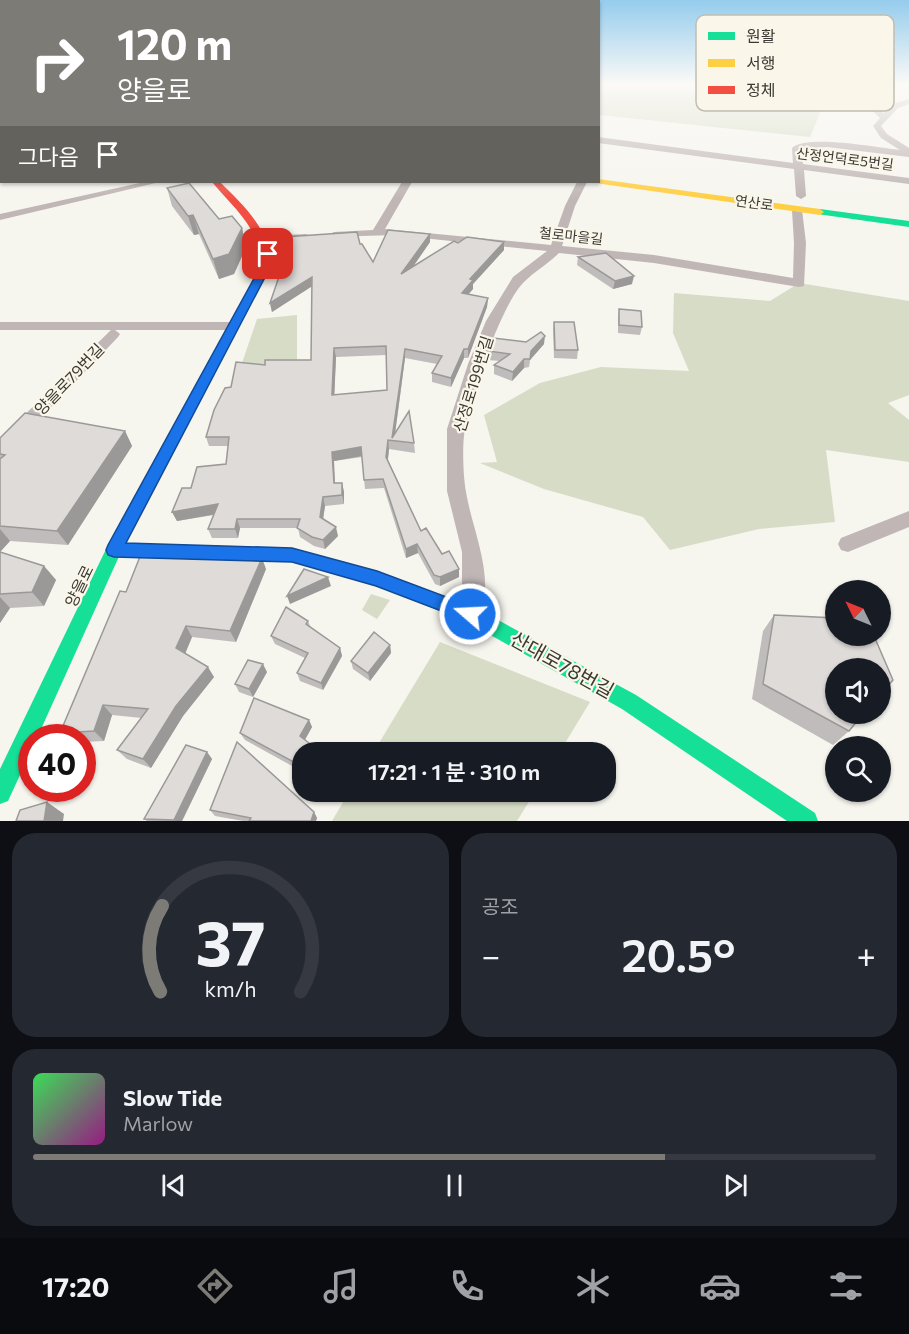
<!DOCTYPE html>
<html lang="ko">
<head>
<meta charset="utf-8">
<style>
  :root { --surface:#171b24; --page:#242831; --text:#f1f3f6; --muted:#9ea1a6; --line:#363941; --accent:#7c7b75 }
  body { margin:0; font-family:Commissioner,"Noto Sans KR",sans-serif; background:var(--page); color:var(--text); height:100vh; display:flex; flex-direction:column; font-size:22px; white-space:nowrap }
  * { box-sizing:border-box; margin:0 }
  p { font-size:20px; color:var(--muted) }
  .icon { flex:none; width:33px; height:33px; fill:none; stroke:currentColor; stroke-width:2; stroke-linecap:round; stroke-linejoin:round }
  .map { position:relative; height:821px; overflow:hidden }
  .panel { display:flex; flex-direction:column; gap:12px; padding:12px; background:#0d0f14; flex:1 }
  .panel>* { flex:none }
  .guide { position:absolute; left:0px; top:0px; width:600px; height:183px; box-shadow:0 2px 4px #0004; background:#7c7b75; color:#fff; overflow:hidden }
  .needle { width:39px; rotate:313deg }
  .controls { position:absolute; left:825px; top:580px; display:grid; gap:12px }
  .controls a { display:grid; place-items:center; width:66px; height:66px; border-radius:50%; background:var(--surface); box-shadow:0 2px 4px #0004; font-size:30px }
  .speed { position:absolute; left:18px; top:724px; display:flex; gap:12px; font-size:30px; font-weight:700; text-align:center }
  .speed>* { display:grid; place-content:center; width:78px; height:78px; border-radius:50%; background:var(--surface); box-shadow:0 2px 4px #0004; line-height:1 }
  .speed .limit { border:9px solid #d22; background:#fff; color:#111 }
  .pin { position:absolute; display:grid; place-items:center; width:51px; height:51px; color:#fff; margin:-26px; border-radius:12px; box-shadow:0 3px 9px #0006 }
  .me { position:absolute; width:66px; margin:-33px; rotate:289deg; stroke-linejoin:round; filter:drop-shadow(0 0 4px #0008) }
  .turn { display:flex; align-items:center; gap:21px; height:126px; padding:0 18px; font-size:27px }
  .turn .icon { width:78px; height:78px; stroke-width:2.5 }
  .turn b { display:block; font-size:42px; line-height:51px }
  .then { display:flex; align-items:center; height:57px; padding:0 18px; background:#0003; gap:12px; font-size:22px }
  .big { font-size:45px; font-weight:600; line-height:1.1 }
  .panel .card { flex:1; display:flex; flex-direction:column; justify-content:center; gap:9px; min-width:0; padding:0 21px; border-radius:24px; background:var(--page) }
  .panel .dial { align-items:center; gap:0 }
  .dial svg { height:156px; overflow:visible; fill:none; stroke:var(--line); stroke-width:7; stroke-linecap:round; text-anchor:middle }
  .dial text { fill:var(--text); stroke:none }
  .song { display:flex; align-items:center; gap:18px }
  .cover { width:72px; height:72px; border-radius:9px; background:linear-gradient(135deg,hsl(130 70% 55%),hsl(310 70% 35%)) }
  .played { height:6px; border-radius:3px; background:linear-gradient(90deg,var(--accent) 75%,var(--line) 75%) }
  .keys { display:flex; justify-content:space-around; direction:ltr }
  .heat { display:flex; justify-content:space-between; align-items:center; font-size:33px; direction:ltr }
  .panel .tiles { flex:1; display:grid; gap:12px; grid-template-columns:1fr 1fr }
  .card:last-child { grid-column:span 2 }
  .trip { position:absolute; left:292px; top:742px; width:324px; height:60px; border-radius:24px; background:var(--surface); box-shadow:0 2px 4px #0004; font-weight:600; line-height:60px; text-align:center }
  .menu { display:flex; height:96px; justify-content:space-around; align-items:center; background:#090b0e; color:var(--muted) }
  .menu .icon { width:42px; height:42px }
  .menu .active { color:var(--accent) }
  .menu b { font-size:27px; color:var(--text) }
  .map>svg:first-child { display:block }
</style>
</head>
<body>
<div class="map">
<svg width="909" height="821" viewBox="0 0 909 821">
  <rect width="100%" height="100%" fill="#f6f5ee"/>
  <!-- green -->
  <g fill="#d7dcc6">
    <polygon points="599,85 721,85 822,108 810,137 600,115"/>
    <polygon points="799,283 909,301 909,395 888,403 909,420 909,462 826,450 835,522 759,529 670,550 643,517 544,489 480,463 497,462 484,415 540,383 601,367 689,371 673,333 674,293 770,301"/>
    <polygon points="297,315 297,366 241,366 257,319"/>
    <polygon points="371,594 390,600 377,619 362,610"/>
    <polygon points="440,642 590,702 559,753 373,753"/>
    <polygon points="349,792 535,792 517,821 332,821"/>
  </g>
  <g fill="none" stroke-linecap="round" stroke-linejoin="round">
    <!-- street -->
    <g fill="#c0b6b6" fill-rule="evenodd">
      <path d="M829,85C850,85 869,99 884,113L892,104L909,99V104L898,108L881,126L887,134L909,148V157L827,147L802,149L803,164L909,178V184L804,170L806,196L801,199L796,196L794,169L598,143V137L793,163L792,148C807,134 879,148 900,150L881,138L873,126L880,118L864,103Z"/>
      <polygon points="144,182 160,182 0,220 0,214"/>
      <path d="M402,182H412L385,229L551,245L565,206L577,182H587L575,206L562,246L654,255L793,278L794,243L792,210L797,207L802,210L806,243L804,286L799,287L654,263L559,253C548,264 535,271 524,282C502,303 470,397 465,429C462,444 463,476 466,492C473,534 497,579 478,621L470,624L462,621L459,614L462,590V552L447,491V429L468,364L486,321L513,277L547,251L394,235L330,237L328,235L334,232L373,230Z"/>
      <polygon points="306,234 312,237 310,239 265,244 259,240 265,236"/>
      <polygon points="0,322 233,322 240,326 233,330 115,330 120,334 118,337 6,455 0,456 0,439 111,330 0,330"/>
      <polygon points="909,511 909,527 848,552 841,550 838,544 841,538"/>
    </g>
    <!-- fast -->
    <g fill="#16e098" fill-rule="evenodd">
      <rect x="0" y="143" width="2" height="4"/>
      <polygon points="820,209 909,221 909,227 817,214 817,210"/>
      <polygon points="222,344 228,348 121,552 37,738 32,738 32,749 8,801 0,804 0,769 108,545 216,348"/>
      <polygon points="415,585 476,608 636,695 815,813 818,821 787,821 622,709 464,620 409,599 406,593 409,587"/>
    </g>
    <!-- slow -->
    <polygon fill="#ffcf43" fill-rule="evenodd" points="598,179 820,209 824,212 820,215 595,183 598,182"/>
    <!-- jam -->
    <g fill="#f24e42" fill-rule="evenodd">
      <path d="M212,182H220C244,206 267,227 273,262L228,348L222,352L216,348L263,262C257,226 234,208 212,182Z"/>
      <polygon points="114,543 292,548 377,571 421,587 424,593 421,599 415,601 376,586 292,562 114,557 108,555 106,550 108,545"/>
    </g>
  </g>
  <!-- wall -->
  <g fill="#bfbcbb" fill-rule="evenodd">
    <polygon points="167,188 219,219 242,228 246,247 234,274 219,279 199,234 194,235 172,206"/>
    <path d="M430,234V242L412,267L458,243L504,242V250L473,284V289L469,294L488,298L487,307L468,358H464L451,387L432,382V373L437,364L405,358L395,434L414,443L415,453L389,449L388,460L421,531L442,554L459,569V577L440,586L435,584L418,553L406,558L384,488L365,489L362,457L334,461L335,483H342L344,492V504L325,506L323,519L338,536L325,549L314,546L300,537L298,528H240L238,538H212L208,529L214,515L177,521L172,512L191,488L226,464L228,446H209L206,437L231,387L265,365L311,360L312,286L272,312L270,303L289,258L287,255L285,247L360,244L373,262ZM386,355L387,390L334,395L336,357Z"/>
    <polygon points="578,257 632,284 613,289 577,265"/>
    <polygon points="619,309 642,327 640,335 618,333 618,318"/>
    <polygon points="554,322 578,350 577,359 554,358 553,330"/>
    <polygon points="526,342 544,344 530,360 529,367 524,368 512,381 494,374 494,365 500,361 487,360 488,351"/>
    <polygon points="125,431 132,446 68,545 10,541 0,552 0,438"/>
    <polygon points="0,552 44,566 56,580 44,606 10,608 0,623"/>
    <polygon points="266,569 236,642 192,637 185,653 214,677 183,716 151,768 127,759 117,750 142,718 112,715 104,741 82,742 82,738 65,738 60,733 126,592"/>
    <polygon points="774,615 849,731 833,745 752,699 763,631"/>
    <polygon points="308,621 310,626 340,648 342,656 323,690 300,681 297,673 305,658 275,644 271,636"/>
    <polygon points="390,645 391,653 370,681 353,669 351,661"/>
    <polygon points="267,672 253,697 239,692 235,684"/>
    <polygon points="309,720 312,727 305,740 303,753 303,772 245,740 240,733"/>
    <polygon points="207,752 212,759 182,821 147,821 144,819"/>
    <polygon points="210,810 314,812 317,818 316,821 243,821 215,816"/>
  </g>
  <!-- shaded-wall -->
  <g fill="#9b9998">
    <polygon points="2,106 2,124 0,124 0,107"/>
    <polygon points="193,215 199,234 194,235 188,216"/>
    <polygon points="242,228 246,247 234,274 219,279 213,259"/>
    <polygon points="430,234 430,242 402,283 401,274"/>
    <polygon points="504,242 504,250 473,284 473,289 462,301 462,293 470,279"/>
    <polygon points="634,276 632,284 613,289 615,281"/>
    <polygon points="312,277 314,285 272,312 270,303"/>
    <polygon points="488,298 487,307 468,358 468,349"/>
    <polygon points="545,336 544,344 530,360 529,367 531,351"/>
    <polygon points="334,348 336,357 334,404 332,395"/>
    <polygon points="405,349 405,358 394,441 392,438"/>
    <polygon points="464,349 464,358 451,387 451,378"/>
    <polygon points="524,359 524,368 512,381 513,372"/>
    <polygon points="125,431 132,446 68,545 57,531"/>
    <polygon points="388,440 389,449 387,466 386,457"/>
    <polygon points="361,447 362,456 334,461 335,492 334,483 332,452"/>
    <polygon points="342,483 344,492 344,504 342,495"/>
    <polygon points="323,497 325,506 322,526 320,517"/>
    <polygon points="218,504 222,513 177,521 172,512"/>
    <polygon points="237,519 240,528 238,538 235,529"/>
    <polygon points="336,527 338,536 325,549 323,540"/>
    <polygon points="0,529 10,541 0,552"/>
    <polygon points="417,544 418,553 406,558 406,549"/>
    <polygon points="262,558 266,569 236,642 230,631"/>
    <polygon points="44,566 56,580 44,606 32,592"/>
    <polygon points="459,569 459,577 440,586 440,577"/>
    <polygon points="328,577 331,586 290,604 287,596"/>
    <polygon points="0,597 10,608 0,623"/>
    <polygon points="186,626 192,637 183,659 176,648"/>
    <polygon points="390,645 391,653 370,681 368,673"/>
    <polygon points="340,648 342,656 323,690 321,683"/>
    <polygon points="263,664 267,672 253,697 249,689"/>
    <polygon points="208,667 214,677 183,716 151,768 143,759 176,706"/>
    <polygon points="103,705 112,715 104,741 94,731"/>
    <polygon points="309,720 312,727 303,743 300,736"/>
    <polygon points="207,752 212,759 182,821 175,821 174,820"/>
    <polygon points="47,802 64,814 63,821 44,821"/>
    <polygon points="314,812 317,818 316,821 311,821"/>
  </g>
  <!-- building -->
  <g fill="#dedbd9" stroke="#9b9998" stroke-width="1.5" fill-rule="evenodd">
    <polygon points="0,85 2,85 2,106 0,107"/>
    <polygon points="189,183 219,219 232,216 242,228 229,254 213,259 193,215 188,216 167,188"/>
    <path d="M388,230L430,234L401,274L454,241L458,243L467,237L504,242L470,279L473,280L462,293L488,298L468,349H464L451,378L432,373L442,356L405,349L392,438L409,411L414,443L388,440L386,457L421,531L426,528L442,554L449,551L459,569L440,577L434,575L417,544L406,549L383,479L364,480L361,447L332,452L334,483H342V495L323,497L320,517L336,527L323,540L312,537L297,528L300,519H237L235,529H208L218,504L172,512L182,488H191L197,467L226,464L229,437H206L214,410L225,388L231,387L236,362L265,365V360H311L312,277L270,303L285,259L292,257L285,247L284,237L357,232L360,244H362L373,262ZM386,346L387,390L332,395L334,348Z"/>
    <polygon points="606,253 634,276 615,281 578,257"/>
    <polygon points="619,309 641,311 642,327 619,325"/>
    <polygon points="554,322 574,322 578,350 555,350"/>
    <polygon points="541,332 545,336 531,351 530,359 524,359 513,372 494,365 510,354 488,351 493,338 526,342"/>
    <polygon points="25,413 125,431 57,531 0,526 0,459 5,455 0,454 0,438"/>
    <polygon points="0,552 44,566 32,592 0,594"/>
    <polygon points="141,554 262,558 230,631 186,626 176,648 208,667 176,706 143,759 117,750 148,709 103,705 94,731 60,733 120,591 126,592"/>
    <polygon points="304,569 328,577 287,596"/>
    <polygon points="286,607 308,621 306,624 340,648 321,683 297,673 308,653 271,636"/>
    <polygon points="774,615 836,618 836,636 874,636 893,680 880,694 880,669 836,669 836,714 863,714 849,731 763,684"/>
    <polygon points="374,632 390,645 368,673 351,661"/>
    <polygon points="248,660 263,664 249,689 235,684"/>
    <polygon points="254,698 309,720 300,736 322,753 303,753 303,767 240,733"/>
    <polygon points="237,742 314,812 311,821 249,821 251,818 210,810"/>
    <polygon points="186,745 207,752 174,820 144,819"/>
    <polygon points="47,802 44,821 16,821 20,810"/>
  </g>
  <!-- sky -->
  <linearGradient id="sky" x2="0" y2="1"><stop stop-color="#95cced"/><stop offset="0.42" stop-color="#fbfaf7"/><stop offset="1" stop-color="#fbfaf7" stop-opacity="0"/></linearGradient>
  <rect width="909" height="200" fill="url(#sky)"/>
  <!-- route -->
  <polygon fill="#1a73e8" stroke="#114b97" stroke-width="1.5" points="268,251 273,254 273,262 126,543 292,548 377,571 476,608 479,614 476,620 470,622 376,586 292,562 114,557 108,555 106,550 108,545 263,262 263,254"/>
  <g text-anchor="middle" stroke-width="4.5" stroke-linejoin="round" paint-order="stroke">
    <!-- far-street labels -->
    <g font-size="14" fill="#3a3934" stroke="#faf7ea">
      <text transform="translate(845 159) rotate(7)" y="5">산정언덕로5번길</text>
      <text transform="translate(754 203) rotate(8)" y="5">연산로</text>
      <text transform="translate(571 236) rotate(6)" y="5">철로마을길</text>
    </g>
    <!-- street labels -->
    <g font-size="16" fill="#3a3934" stroke="#faf7ea">
      <text transform="translate(69 379) rotate(-46)" y="6">양을로79번길</text>
      <text transform="translate(473 384) rotate(-73)" y="6">산정로199번길</text>
      <text transform="translate(79 586) rotate(-64)" y="6">양을로</text>
    </g>
    <!-- near-street labels -->
    <g font-size="20" fill="#3a3934" stroke="#faf7ea">
      <text transform="translate(562 665) rotate(29)" y="7">산대로78번길</text>
    </g>
  </g>
  <!-- legend -->
  <rect x="696" y="15" width="198" height="96" rx="9" fill="#faf7ea" stroke="#c0beb3" stroke-width="1.5"/>
  <rect x="708" y="32" width="27" height="8" fill="#16e098"/>
  <rect x="708" y="59" width="27" height="8" fill="#ffcf43"/>
  <rect x="708" y="86" width="27" height="8" fill="#f24e42"/>
  <g font-size="16" fill="#3a3934">
    <text x="746" y="42">원활</text>
    <text x="746" y="69">서행</text>
    <text x="746" y="96">정체</text>
  </g>
</svg>
<div class="controls">
<a><svg class="needle" viewBox="-14 -14 28 28"><path d="M0-13l5 13h-10z" fill="#e53935"/><path d="M0 13l5-13h-10z" fill="#9ea1a6"/></svg></a>
<a><svg class="icon" aria-label="sound" viewBox="0 0 24 24"><path d="M4 9h4l5-4v14l-5-4H4zM17 9q2 3 0 6"/></svg></a>
<a><svg class="icon" aria-label="search" viewBox="0 0 24 24"><circle cx="10" cy="10" r="6"/><path d="M15 15l6 6"/></svg></a>
</div>
<div class="speed"><div class="limit">40</div></div>
<div class="pin" style="left:268px;top:254px;background:#d93025"><svg class="icon" aria-label="arrive" viewBox="0 0 24 24"><path d="M6 21V4h12l-3 4 3 4H6"/></svg></div>
<svg class="me" style="left:470px;top:614px" viewBox="-20 -20 40 40"><circle r="17" fill="#1a73e8" stroke="#fff" stroke-width="3"/><path d="M0-11L8 9 0 5-8 9z" fill="#fff"/></svg>
<div class="trip">17:21 · 1 분 · 310 m</div>
<div class="guide">
<div class="turn"><svg class="icon" aria-label="right" viewBox="0 0 24 24"><path d="M7 20v-9h11M14 6l5 5-5 5"/></svg><div><b>120 m</b>양을로</div></div>
<div class="then">그다음<svg class="icon" aria-label="arrive" viewBox="0 0 24 24"><path d="M6 21V4h12l-3 4 3 4H6"/></svg></div>
</div>
</div>
<section class="panel">
<div class="tiles">
<div class="card dial"><svg viewBox="0 0 100 80">
<path d="M14 69A42 42 0 1 1 86 69"/>
<path d="M14 69A42 42 0 0 1 15 25" stroke="#7c7b75"/>
<text x="50" y="56" font-size="32" font-weight="700">37</text>
<text x="50" y="72" font-size="11">km/h</text>
</svg></div>
<div class="card"><p>공조</p>
<div class="heat"><a>−</a><b class="big">20.5°</b><a>+</a></div>
</div>
<div class="card">
<div class="song"><i class="cover"></i><div><b>Slow Tide</b><p>Marlow</p></div></div>
<div class="played"></div>
<div class="keys"><svg class="icon" aria-label="previous" viewBox="0 0 24 24"><path d="M18 5L8 12l10 7zM5 5v14"/></svg><svg class="icon" aria-label="pause" viewBox="0 0 24 24"><path d="M8 5v14M16 5v14"/></svg><svg class="icon" aria-label="next" viewBox="0 0 24 24"><path d="M6 5l10 7-10 7zM19 5v14"/></svg></div>
</div>
</div>
</section>
<nav class="menu">
<b>17:20</b>
<svg class="icon active" aria-label="directions" viewBox="0 0 24 24"><path d="M12 3l9 9-9 9-9-9zM9 14v-3h6M13 9l2 2-2 2"/></svg>
<svg class="icon" aria-label="music" viewBox="0 0 24 24"><path d="M9 18V5l10-2v13"/><circle cx="6" cy="18" r="3"/><circle cx="16" cy="16" r="3"/></svg>
<svg class="icon" aria-label="phone" viewBox="0 0 24 24"><path d="M5 4h4l2 5-3 2q2 4 5 5l2-3 5 2v4C11 20 4 13 5 4z"/></svg>
<svg class="icon" aria-label="climate" viewBox="0 0 24 24"><path d="M12 3v18M4 7l16 10M4 17L20 7"/></svg>
<svg class="icon" aria-label="car" viewBox="0 0 24 24"><path d="M5 17H2v-5l4-1 3-4h7l3 4 3 1v5h-3M9 17h6M6 11h13"/><circle cx="7" cy="17" r="2"/><circle cx="17" cy="17" r="2"/></svg>
<svg class="icon" aria-label="filters" viewBox="0 0 24 24"><path d="M4 7h16M4 17h16"/><circle cx="9" cy="7" r="2"/><circle cx="15" cy="17" r="2"/></svg>
</nav>
</body>
</html>
